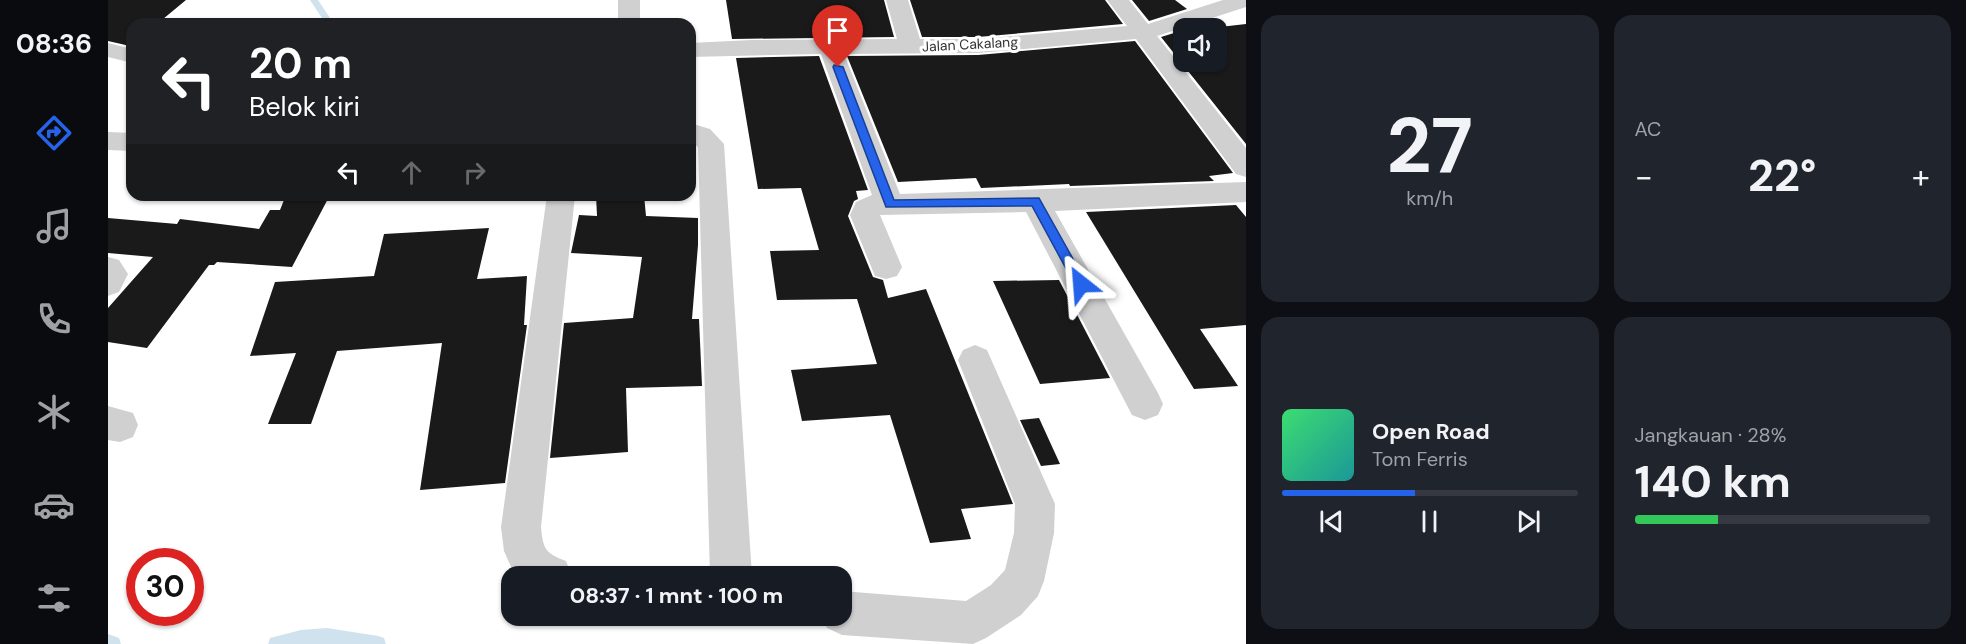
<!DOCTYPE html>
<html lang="id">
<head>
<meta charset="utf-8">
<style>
  :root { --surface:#171b24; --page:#20242c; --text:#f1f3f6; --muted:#9ea1a6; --line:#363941; --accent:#2563eb }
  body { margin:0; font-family:"DM Sans",sans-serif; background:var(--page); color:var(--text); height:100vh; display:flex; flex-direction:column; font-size:22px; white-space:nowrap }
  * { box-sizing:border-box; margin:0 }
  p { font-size:20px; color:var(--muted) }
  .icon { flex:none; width:33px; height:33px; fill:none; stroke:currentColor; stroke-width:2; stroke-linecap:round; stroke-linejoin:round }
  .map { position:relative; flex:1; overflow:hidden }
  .details { display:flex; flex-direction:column; gap:15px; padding:15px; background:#0d0f14; width:720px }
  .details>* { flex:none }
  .hud { position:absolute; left:18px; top:18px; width:570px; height:183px; border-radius:18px; box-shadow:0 2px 4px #0004; background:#202124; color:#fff; overflow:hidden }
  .controls { position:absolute; left:1065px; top:18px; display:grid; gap:12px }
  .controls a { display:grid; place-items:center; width:54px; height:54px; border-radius:12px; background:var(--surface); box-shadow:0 2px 4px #0004; font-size:30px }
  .speed { position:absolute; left:18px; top:548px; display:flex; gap:12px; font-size:30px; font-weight:700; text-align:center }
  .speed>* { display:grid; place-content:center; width:78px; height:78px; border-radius:50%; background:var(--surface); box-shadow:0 2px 4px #0004; line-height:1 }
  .speed .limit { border:9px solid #d22; background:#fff; color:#111 }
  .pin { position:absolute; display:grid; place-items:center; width:51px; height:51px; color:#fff; margin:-62px -26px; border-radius:50% 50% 50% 0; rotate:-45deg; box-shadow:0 0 6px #0007 }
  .pin .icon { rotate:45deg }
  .me { position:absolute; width:66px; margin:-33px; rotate:332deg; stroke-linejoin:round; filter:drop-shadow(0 0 4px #0008) }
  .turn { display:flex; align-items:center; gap:21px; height:126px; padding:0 24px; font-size:27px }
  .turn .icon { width:78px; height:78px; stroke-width:2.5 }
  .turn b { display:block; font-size:42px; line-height:51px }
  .lanes { display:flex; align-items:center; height:57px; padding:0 24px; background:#0003; justify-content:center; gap:30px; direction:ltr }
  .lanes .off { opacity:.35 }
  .big { font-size:45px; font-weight:700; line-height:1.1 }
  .details .widget { flex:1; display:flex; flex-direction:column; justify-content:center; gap:9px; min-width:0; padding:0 21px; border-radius:18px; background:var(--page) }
  .details .dial { align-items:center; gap:0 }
  .dial b { font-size:78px; line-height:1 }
  .song { display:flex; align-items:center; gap:18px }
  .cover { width:72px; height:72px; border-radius:9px; background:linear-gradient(135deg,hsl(140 70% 55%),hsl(180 70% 35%)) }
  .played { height:6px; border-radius:3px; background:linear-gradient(90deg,var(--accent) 45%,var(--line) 45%) }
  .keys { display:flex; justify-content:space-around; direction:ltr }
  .heat { display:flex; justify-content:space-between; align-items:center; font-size:33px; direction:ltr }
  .charge { height:9px; border-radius:4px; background:linear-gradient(90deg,#34c759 28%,var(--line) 0) }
  .details .tiles { flex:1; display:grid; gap:15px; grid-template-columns:repeat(2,1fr) }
  .trip { position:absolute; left:393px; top:566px; width:351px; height:60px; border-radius:18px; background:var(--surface); box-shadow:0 2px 4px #0004; font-weight:700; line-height:60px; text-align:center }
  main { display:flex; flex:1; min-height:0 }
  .tabs { display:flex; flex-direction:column; width:108px; justify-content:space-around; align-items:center; background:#090b0e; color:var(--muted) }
  .tabs .icon { width:42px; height:42px }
  .tabs .active { color:var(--accent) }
  .tabs b { font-size:27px; color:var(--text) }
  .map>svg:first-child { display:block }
</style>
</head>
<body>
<main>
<nav class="tabs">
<b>08:36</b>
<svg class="icon active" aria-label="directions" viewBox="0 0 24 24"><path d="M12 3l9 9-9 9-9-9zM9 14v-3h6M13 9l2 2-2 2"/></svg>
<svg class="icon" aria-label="music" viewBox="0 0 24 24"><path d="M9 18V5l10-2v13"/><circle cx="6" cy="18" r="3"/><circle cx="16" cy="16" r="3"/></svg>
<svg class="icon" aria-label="phone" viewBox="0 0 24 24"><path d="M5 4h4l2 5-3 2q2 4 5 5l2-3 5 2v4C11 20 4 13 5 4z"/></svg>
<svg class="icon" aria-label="climate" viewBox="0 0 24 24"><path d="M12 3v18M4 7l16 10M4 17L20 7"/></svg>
<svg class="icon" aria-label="car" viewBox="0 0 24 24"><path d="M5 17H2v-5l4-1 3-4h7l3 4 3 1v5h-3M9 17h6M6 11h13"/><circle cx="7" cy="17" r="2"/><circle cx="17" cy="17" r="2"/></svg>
<svg class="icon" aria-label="filters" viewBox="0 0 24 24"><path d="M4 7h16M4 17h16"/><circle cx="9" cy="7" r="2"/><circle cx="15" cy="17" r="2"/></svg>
</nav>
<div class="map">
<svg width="1138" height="644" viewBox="0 0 1138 644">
  <rect width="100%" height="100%" fill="#fff"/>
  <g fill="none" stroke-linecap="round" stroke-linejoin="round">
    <!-- stream -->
    <g fill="#cfe2ee" fill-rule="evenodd">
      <polygon points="202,0 210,0 226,24 218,24"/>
      <polygon points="219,628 270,636 276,638 278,644 160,644 162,638 193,630"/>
      <polygon points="0,634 11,638 13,644 0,644"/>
    </g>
  </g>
  <!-- building -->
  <g fill="#1a1a1a">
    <polygon points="0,0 78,0 49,24 24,24 22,46 0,41"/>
    <polygon points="618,0 776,0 786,37 624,39"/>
    <polygon points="802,0 997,0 1015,24 870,37 814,37"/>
    <polygon points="1024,0 1067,0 1079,9 1041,21"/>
    <polygon points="1138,24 1138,144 1053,37 1076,30 1076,62 1108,62 1108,28 1103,28"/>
    <polygon points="1027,41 1125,173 1101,176 1106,181 962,186 961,184 873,188 868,178 790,182 739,56 870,55"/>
    <polygon points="711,56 760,190 748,191 750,199 746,201 740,216 765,277 775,280 780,298 818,289 905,504 853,509 863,539 822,543 782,415 694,421 683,370 769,364 749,299 669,300 662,251 711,250 693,188 650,189 628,58"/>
    <polygon points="178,195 222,195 184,267 109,262 106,265 101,265 39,348 0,342 0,308 45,257 0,253 0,218 69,224 72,219 151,229 162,210 172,210"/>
    <polygon points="488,195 536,195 538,216 590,218 590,245 584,319 591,319 594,386 518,388 520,452 442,458 456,323 525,318 534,257 463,253 471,215 489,216"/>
    <polygon points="1128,205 1138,217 1138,325 1092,329 1130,386 1086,389 978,212"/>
    <polygon points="381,228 369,279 419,276 416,325 419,325 397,483 312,490 334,343 229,351 203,424 160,424 188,353 142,356 167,282 266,276 276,234"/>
    <polygon points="951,280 1002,378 932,384 885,281"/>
    <polygon points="931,418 952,464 933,466 912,420"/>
  </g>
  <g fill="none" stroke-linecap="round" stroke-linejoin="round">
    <!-- minor -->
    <g fill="#d0d0d0" fill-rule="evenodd">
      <rect x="510" y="0" width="22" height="24"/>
      <polygon points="778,0 800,0 812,39 870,39 1019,26 999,0 1021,0 1040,24 1115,0 1138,0 1138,7 1049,36 1138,148 1138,177 1128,174 1028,39 870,53 736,54 792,194 1138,182 1138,202 947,211 1050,393 1055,404 1050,415 1037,420 1024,415 918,212 772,215 794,267 789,276 778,279 767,276 742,215 748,202 764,195 713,54 582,57 582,43 644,40 789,39"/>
      <polygon points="0,43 24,49 24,63 0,57"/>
      <polygon points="582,123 602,129 616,144 644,576 602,576 590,147 582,141"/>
      <polygon points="0,132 24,133 24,151 0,150"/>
      <path d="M439,195H467L433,527C435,549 437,553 458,561L464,576H407L396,551L393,527Z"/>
      <polygon points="0,257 11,260 20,274 11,292 0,296"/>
      <polygon points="867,345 879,350 947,504 946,533 936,581 930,596 913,615 878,638 865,644 734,635 719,628 713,615 734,615 734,591 858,601 883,585 897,570 906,533 907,504 850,360 855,350"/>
      <polygon points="0,406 25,413 30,425 25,437 12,442 0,440"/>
    </g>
  </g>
  <!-- route -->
  <polygon fill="#2563eb" stroke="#184099" stroke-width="1.5" points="726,65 735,67 786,200 931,198 979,284 977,287 968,287 924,206 778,207 725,67"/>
  <g text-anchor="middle" stroke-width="6" stroke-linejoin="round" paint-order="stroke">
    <!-- far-street labels -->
    <g font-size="14" fill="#333" stroke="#fff">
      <text transform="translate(862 44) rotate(-3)" y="5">Jalan Cakalang</text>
    </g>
  </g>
</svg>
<div class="controls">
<a><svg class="icon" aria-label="sound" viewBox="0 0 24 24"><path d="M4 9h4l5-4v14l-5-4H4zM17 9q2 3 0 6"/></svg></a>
</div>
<div class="speed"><div class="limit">30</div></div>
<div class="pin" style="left:730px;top:67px;background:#d93025"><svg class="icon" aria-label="arrive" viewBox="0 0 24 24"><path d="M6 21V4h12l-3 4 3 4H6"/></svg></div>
<svg class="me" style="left:973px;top:284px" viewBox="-20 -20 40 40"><path d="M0-17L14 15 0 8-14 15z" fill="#2563eb" stroke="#fff" stroke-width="4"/></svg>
<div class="trip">08:37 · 1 mnt · 100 m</div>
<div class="hud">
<div class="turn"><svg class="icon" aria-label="left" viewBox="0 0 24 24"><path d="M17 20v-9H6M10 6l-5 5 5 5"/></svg><div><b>20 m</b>Belok kiri</div></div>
<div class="lanes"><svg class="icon" aria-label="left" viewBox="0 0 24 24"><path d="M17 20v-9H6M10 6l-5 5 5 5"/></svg><svg class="icon off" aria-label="ahead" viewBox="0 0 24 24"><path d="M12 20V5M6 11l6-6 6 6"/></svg><svg class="icon off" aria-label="right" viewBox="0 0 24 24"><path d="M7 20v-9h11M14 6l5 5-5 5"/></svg></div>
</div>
</div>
<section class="details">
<div class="tiles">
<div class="widget dial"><b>27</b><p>km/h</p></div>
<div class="widget"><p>AC</p>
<div class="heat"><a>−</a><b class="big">22°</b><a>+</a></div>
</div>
<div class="widget">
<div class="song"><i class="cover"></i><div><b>Open Road</b><p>Tom Ferris</p></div></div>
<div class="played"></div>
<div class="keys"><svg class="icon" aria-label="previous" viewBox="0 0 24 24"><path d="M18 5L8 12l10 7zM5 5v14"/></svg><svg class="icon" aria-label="pause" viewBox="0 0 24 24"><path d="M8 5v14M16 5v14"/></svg><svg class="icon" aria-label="next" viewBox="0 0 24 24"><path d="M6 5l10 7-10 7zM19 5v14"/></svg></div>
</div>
<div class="widget"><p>Jangkauan · 28%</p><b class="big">140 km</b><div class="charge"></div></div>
</div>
</section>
</main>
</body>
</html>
